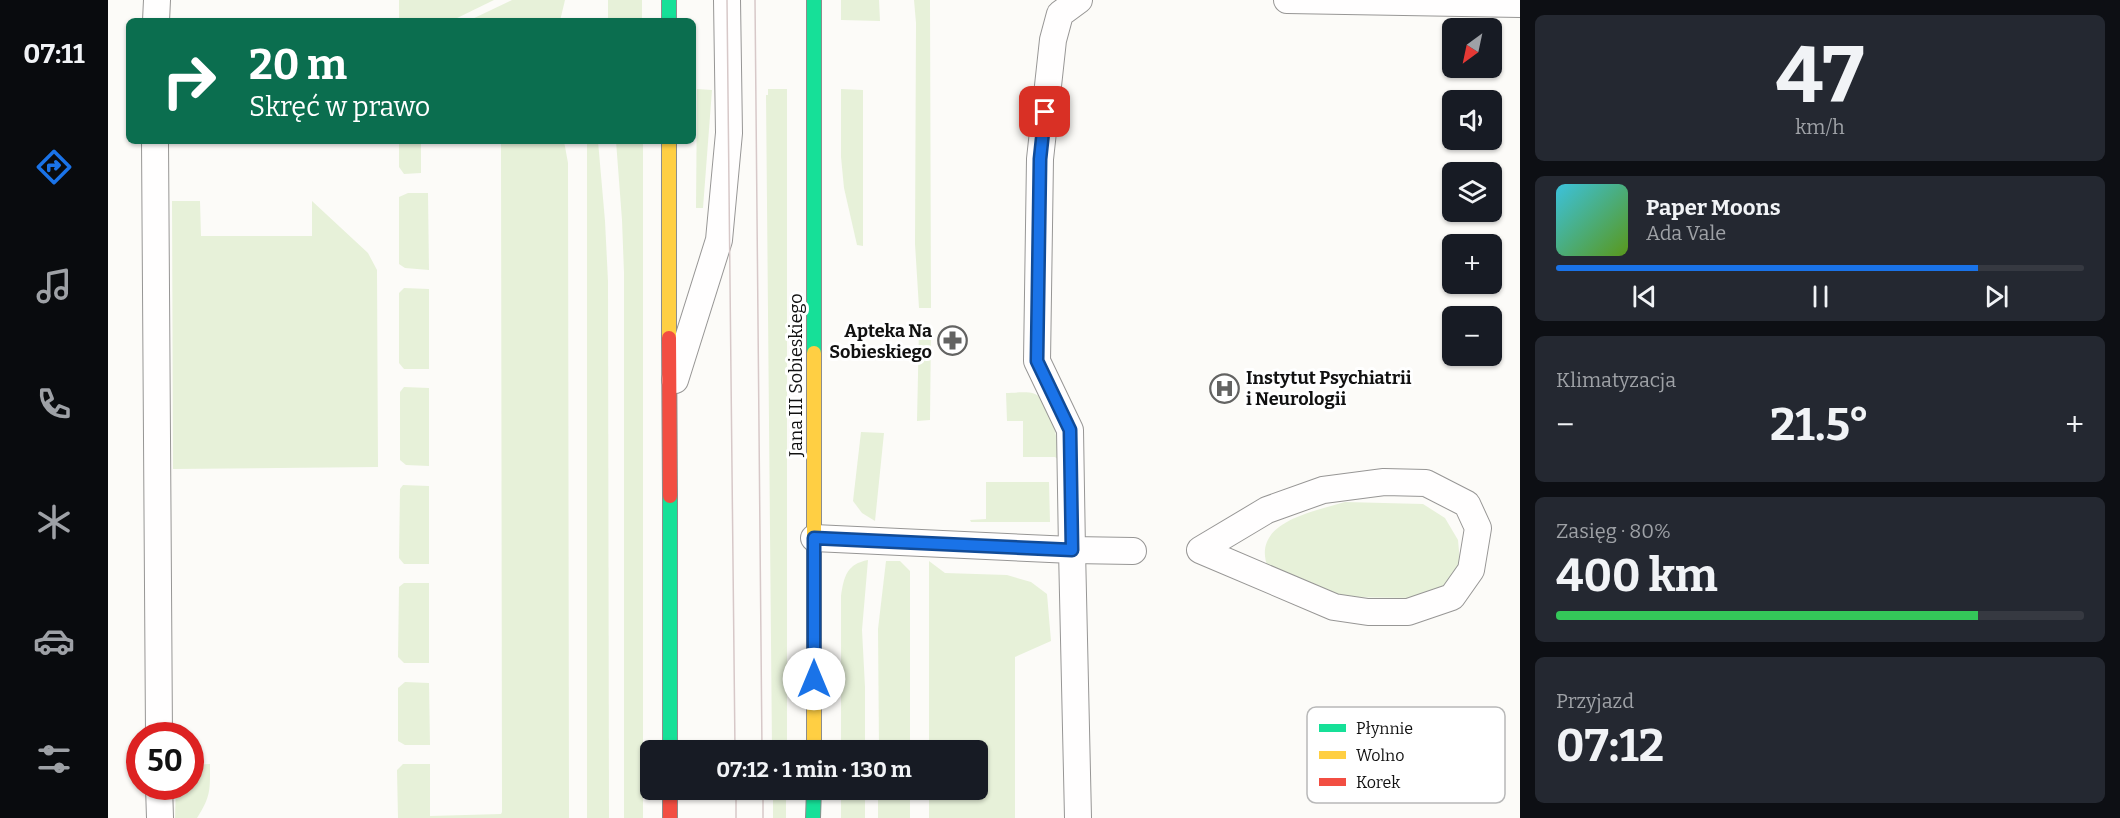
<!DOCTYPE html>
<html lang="pl">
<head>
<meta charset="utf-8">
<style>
  :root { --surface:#171b24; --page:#242831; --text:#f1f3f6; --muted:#9ea1a6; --line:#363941; --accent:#1a73e8 }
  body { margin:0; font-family:Bitter,serif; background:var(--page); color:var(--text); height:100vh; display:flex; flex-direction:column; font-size:22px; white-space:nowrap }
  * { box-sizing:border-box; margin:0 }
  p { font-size:20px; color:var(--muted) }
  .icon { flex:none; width:33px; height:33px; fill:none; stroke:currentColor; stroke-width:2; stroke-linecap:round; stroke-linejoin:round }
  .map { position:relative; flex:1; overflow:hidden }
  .side { display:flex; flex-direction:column; gap:15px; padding:15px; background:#0d0f14; width:600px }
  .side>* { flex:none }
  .guide { position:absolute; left:18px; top:18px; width:570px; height:126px; border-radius:9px; box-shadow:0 2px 4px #0004; background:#0b6e4f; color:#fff; overflow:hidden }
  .needle { width:39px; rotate:213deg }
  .tools { position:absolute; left:1334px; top:18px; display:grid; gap:12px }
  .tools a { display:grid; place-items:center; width:60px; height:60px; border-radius:9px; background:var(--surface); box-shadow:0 2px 4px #0004; font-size:30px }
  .speed { position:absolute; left:18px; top:722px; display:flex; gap:12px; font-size:30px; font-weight:700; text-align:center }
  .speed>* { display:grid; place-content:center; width:78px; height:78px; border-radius:50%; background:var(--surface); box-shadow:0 2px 4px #0004; line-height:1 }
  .speed .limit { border:9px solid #d22; background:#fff; color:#111 }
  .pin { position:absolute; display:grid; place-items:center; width:51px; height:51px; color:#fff; margin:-26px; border-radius:12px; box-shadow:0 3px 9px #0006 }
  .me { position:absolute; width:66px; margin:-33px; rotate:0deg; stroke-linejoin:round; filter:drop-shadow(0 0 4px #0008) }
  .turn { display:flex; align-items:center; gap:21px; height:126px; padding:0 24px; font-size:27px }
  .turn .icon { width:78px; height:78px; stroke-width:2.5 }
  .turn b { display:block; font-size:42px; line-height:51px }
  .big { font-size:45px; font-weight:700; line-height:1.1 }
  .side .card { flex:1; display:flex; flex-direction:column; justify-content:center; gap:9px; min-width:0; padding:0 21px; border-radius:9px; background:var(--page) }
  .side .dial { align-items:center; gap:0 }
  .dial b { font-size:78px; line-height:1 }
  .song { display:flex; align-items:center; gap:18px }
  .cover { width:72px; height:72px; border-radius:9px; background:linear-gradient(135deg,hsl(190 70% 55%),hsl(90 70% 35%)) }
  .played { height:6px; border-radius:3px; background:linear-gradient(90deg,var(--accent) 80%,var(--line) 80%) }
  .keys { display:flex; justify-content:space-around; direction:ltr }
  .heat { display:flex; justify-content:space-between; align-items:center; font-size:33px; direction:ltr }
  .charge { height:9px; border-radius:4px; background:linear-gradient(90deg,#34c759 80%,var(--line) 0) }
  .trip { position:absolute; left:532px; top:740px; width:348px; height:60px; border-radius:9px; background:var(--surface); box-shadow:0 2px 4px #0004; font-weight:700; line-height:60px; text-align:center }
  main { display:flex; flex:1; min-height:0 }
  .menu { display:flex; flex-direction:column; width:108px; justify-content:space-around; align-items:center; background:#090b0e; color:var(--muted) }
  .menu .icon { width:42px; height:42px }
  .menu .current { color:var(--accent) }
  .menu b { font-size:27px; color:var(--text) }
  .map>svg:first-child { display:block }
</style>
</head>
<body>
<main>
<nav class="menu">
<b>07:11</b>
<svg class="icon current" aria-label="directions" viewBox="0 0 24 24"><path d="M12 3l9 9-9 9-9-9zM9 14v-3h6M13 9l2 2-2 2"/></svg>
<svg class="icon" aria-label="music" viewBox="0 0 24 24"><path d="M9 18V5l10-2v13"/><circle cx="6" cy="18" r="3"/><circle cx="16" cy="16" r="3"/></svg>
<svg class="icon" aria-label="phone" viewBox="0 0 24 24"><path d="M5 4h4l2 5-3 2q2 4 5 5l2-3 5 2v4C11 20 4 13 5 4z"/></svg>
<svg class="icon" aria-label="climate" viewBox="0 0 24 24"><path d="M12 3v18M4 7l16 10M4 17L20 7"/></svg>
<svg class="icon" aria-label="car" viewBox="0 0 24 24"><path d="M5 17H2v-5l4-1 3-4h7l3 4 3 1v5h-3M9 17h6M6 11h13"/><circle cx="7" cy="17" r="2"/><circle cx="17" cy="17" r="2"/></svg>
<svg class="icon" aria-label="filters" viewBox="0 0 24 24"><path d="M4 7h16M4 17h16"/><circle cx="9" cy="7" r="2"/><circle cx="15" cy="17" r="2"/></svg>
</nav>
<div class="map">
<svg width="1412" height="818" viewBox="0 0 1412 818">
  <rect width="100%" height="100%" fill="#fcfbf8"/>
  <!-- green -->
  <g fill="#e7f1d9">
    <polygon points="291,0 386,0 343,21 291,21"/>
    <polygon points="404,0 457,0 452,21 360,21"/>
    <rect x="500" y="0" width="34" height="20"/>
    <polygon points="733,0 771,0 772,21 733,20"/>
    <polygon points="806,0 822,0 823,308 811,308 807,244 808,23"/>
    <polygon points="589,89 604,90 595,208 588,208"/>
    <polygon points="660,89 679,89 679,750 664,750 658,95 660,95"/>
    <polygon points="733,89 755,90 755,246 749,245 736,188 733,157"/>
    <polygon points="291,141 313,141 313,173 296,174 291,167"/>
    <polygon points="393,141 456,141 460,163 461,818 290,818 289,770 295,764 322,764 322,816 393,814 394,812"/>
    <polygon points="479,141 490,141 497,221 500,281 501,818 479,818"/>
    <polygon points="508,141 535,141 535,818 516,818 516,273 514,220"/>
    <polygon points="300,193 320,193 321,270 297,268 291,264 291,197"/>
    <polygon points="64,201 92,201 93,236 204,236 204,201 260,253 269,270 270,467 65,469"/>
    <polygon points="296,288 321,289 321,369 296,369 291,363 291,293"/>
    <polygon points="811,327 823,328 822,420 809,421"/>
    <polygon points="296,387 321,388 321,466 298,465 292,460 292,392"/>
    <path d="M898,393C907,393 919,391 927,394C945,402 950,443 951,460L947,457H915V421H899Z"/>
    <polygon points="753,432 776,433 767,521 754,513 745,501"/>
    <polygon points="878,482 941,482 942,522 863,522 862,520 878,519"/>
    <polygon points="295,485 321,486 321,564 296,564 291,558 292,489"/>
    <path d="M1237,502L1315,504L1337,518L1350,540L1352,562L1339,586L1308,598L1230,597L1160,568C1142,522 1205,512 1237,502Z"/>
    <path d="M760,560L754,630L757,687V750H733V596C736,576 739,564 760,560Z"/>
    <polygon points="778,561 792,561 802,571 802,750 771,750 770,629"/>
    <polygon points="821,561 837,573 899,575 923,582 939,594 943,641 907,657 907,818 821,818 821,789 870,789 870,750 821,750"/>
    <polygon points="296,583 321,583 321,663 296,663 290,657 291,587"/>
    <polygon points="297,682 321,683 322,745 297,745 290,741 290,688"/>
    <path d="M102,764C102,790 103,796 89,818H67L68,786H82L83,765Z"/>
    <rect x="665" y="789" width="13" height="29"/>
    <rect x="733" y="789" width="24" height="29"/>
    <rect x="770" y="789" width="32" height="29"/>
  </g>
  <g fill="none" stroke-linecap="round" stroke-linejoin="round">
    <defs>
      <g id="lane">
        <polyline points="971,0 952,14 945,40 932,159 929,361 962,430 964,550 1025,551"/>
        <polyline points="1179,0 1412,4"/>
        <polyline points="48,21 49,0"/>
        <polyline points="47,141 51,735"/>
        <polyline points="567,380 611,240 621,133 619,0"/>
        <polygon points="1276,482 1318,483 1359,504 1370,528 1363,570 1344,597 1300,612 1260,612 1226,607 1092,550 1159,510 1215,490"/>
        <polyline points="706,538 964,550 970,818"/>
        <polyline points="51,786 52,818"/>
      </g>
      <g id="fast">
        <polyline points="561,0 561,21"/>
        <polyline points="706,0 706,353"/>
        <polyline points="562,496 562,750"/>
        <polyline points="705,818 706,789"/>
      </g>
      <g id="slow">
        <polyline points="561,141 561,338"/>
        <polyline points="706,353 706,750"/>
      </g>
      <g id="jam">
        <polyline points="561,338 562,496"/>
        <polyline points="562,789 562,818"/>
      </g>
    </defs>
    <!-- lane casing -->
    <use href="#lane" stroke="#979695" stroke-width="28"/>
    <!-- fast casing -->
    <use href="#fast" stroke="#8d8d8c" stroke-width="16"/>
    <!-- slow casing -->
    <use href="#slow" stroke="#8d8d8c" stroke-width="16"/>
    <!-- jam casing -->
    <use href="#jam" stroke="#8d8d8c" stroke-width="16"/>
    <!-- lane -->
    <use href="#lane" stroke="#fffefe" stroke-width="26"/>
    <!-- fast -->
    <use href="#fast" stroke="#16e098" stroke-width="14"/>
    <!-- slow -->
    <use href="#slow" stroke="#ffcf43" stroke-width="14"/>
    <!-- jam -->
    <use href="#jam" stroke="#f24e42" stroke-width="14"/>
    <!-- tram -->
    <g stroke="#d7c8c8" stroke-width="1.5">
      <polyline points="619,0 627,750"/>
      <polyline points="647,0 654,750"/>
      <polyline points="628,789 628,818"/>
      <polyline points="655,789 655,818"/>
    </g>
  </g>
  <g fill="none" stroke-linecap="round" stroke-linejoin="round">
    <defs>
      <polyline id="route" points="706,679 706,538 964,550 962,430 929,361 932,159 937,112"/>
    </defs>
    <!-- route casing -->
    <use href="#route" stroke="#114b97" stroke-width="15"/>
    <!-- route -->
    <use href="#route" stroke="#1a73e8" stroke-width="10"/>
  </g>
  <!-- icons -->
  <defs>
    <symbol id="pharmacy-ring" viewBox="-11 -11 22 22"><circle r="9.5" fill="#fff" stroke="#636362" stroke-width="1.5"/><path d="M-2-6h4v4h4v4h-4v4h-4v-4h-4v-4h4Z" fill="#636362"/></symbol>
    <symbol id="hospital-ring" viewBox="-11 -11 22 22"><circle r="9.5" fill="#fff" stroke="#636362" stroke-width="1.5"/><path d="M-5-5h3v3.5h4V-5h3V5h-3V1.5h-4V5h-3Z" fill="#636362"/></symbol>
  </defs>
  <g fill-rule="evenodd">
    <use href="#pharmacy-ring" x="828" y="324" width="33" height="33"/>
    <use href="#hospital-ring" x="1100" y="372" width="33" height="33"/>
  </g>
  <g text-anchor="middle" stroke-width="6" stroke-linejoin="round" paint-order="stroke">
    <!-- poi labels -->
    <g font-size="18" font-weight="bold" fill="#111" stroke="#fff" text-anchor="end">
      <text x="824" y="337">Apteka Na<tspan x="824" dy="21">Sobieskiego</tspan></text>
      <text x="1138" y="384" text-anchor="start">Instytut Psychiatrii<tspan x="1138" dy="21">i Neurologii</tspan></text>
    </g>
    <!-- street labels -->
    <g font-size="18" fill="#111" stroke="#fff">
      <text transform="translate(688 375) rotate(-90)" y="6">Jana III Sobieskiego</text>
    </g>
  </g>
  <!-- legend -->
  <rect x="1199" y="707" width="198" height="96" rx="9" fill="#fff" stroke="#b8b8b8" stroke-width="1.5"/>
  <rect x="1211" y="724" width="27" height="8" fill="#16e098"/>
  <rect x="1211" y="751" width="27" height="8" fill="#ffcf43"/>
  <rect x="1211" y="778" width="27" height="8" fill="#f24e42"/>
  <g font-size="16" fill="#111">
    <text x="1248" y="734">Płynnie</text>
    <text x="1248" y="761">Wolno</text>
    <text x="1248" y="788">Korek</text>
  </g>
</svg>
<div class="tools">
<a><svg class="needle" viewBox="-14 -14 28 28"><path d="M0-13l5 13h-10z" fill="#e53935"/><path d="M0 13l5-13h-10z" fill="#9ea1a6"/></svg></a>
<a><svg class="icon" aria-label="sound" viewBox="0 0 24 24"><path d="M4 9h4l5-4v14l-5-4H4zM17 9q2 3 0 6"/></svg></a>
<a><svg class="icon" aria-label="layers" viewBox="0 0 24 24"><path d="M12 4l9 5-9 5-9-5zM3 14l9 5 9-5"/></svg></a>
<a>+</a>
<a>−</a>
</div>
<div class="speed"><div class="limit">50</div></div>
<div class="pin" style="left:937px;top:112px;background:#d93025"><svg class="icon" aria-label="arrive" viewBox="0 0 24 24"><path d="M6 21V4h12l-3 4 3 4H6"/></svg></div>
<svg class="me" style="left:706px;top:679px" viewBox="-20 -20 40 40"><circle r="19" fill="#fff"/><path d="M0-13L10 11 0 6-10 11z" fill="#1a73e8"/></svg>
<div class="trip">07:12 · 1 min · 130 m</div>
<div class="guide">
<div class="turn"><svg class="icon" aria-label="right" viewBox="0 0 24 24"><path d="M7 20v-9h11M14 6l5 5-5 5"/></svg><div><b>20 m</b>Skręć w prawo</div></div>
</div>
</div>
<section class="side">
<div class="card dial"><b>47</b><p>km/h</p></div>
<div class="card">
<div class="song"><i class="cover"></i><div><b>Paper Moons</b><p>Ada Vale</p></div></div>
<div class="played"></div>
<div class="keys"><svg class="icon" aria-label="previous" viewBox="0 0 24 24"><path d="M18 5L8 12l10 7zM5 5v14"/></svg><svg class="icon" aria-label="pause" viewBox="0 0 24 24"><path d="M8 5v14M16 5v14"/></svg><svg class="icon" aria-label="next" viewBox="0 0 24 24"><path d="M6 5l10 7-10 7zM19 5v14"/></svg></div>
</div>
<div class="card"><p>Klimatyzacja</p>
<div class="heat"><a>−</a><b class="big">21.5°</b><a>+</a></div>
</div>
<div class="card"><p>Zasięg · 80%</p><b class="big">400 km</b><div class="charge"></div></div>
<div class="card"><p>Przyjazd</p><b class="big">07:12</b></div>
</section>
</main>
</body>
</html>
